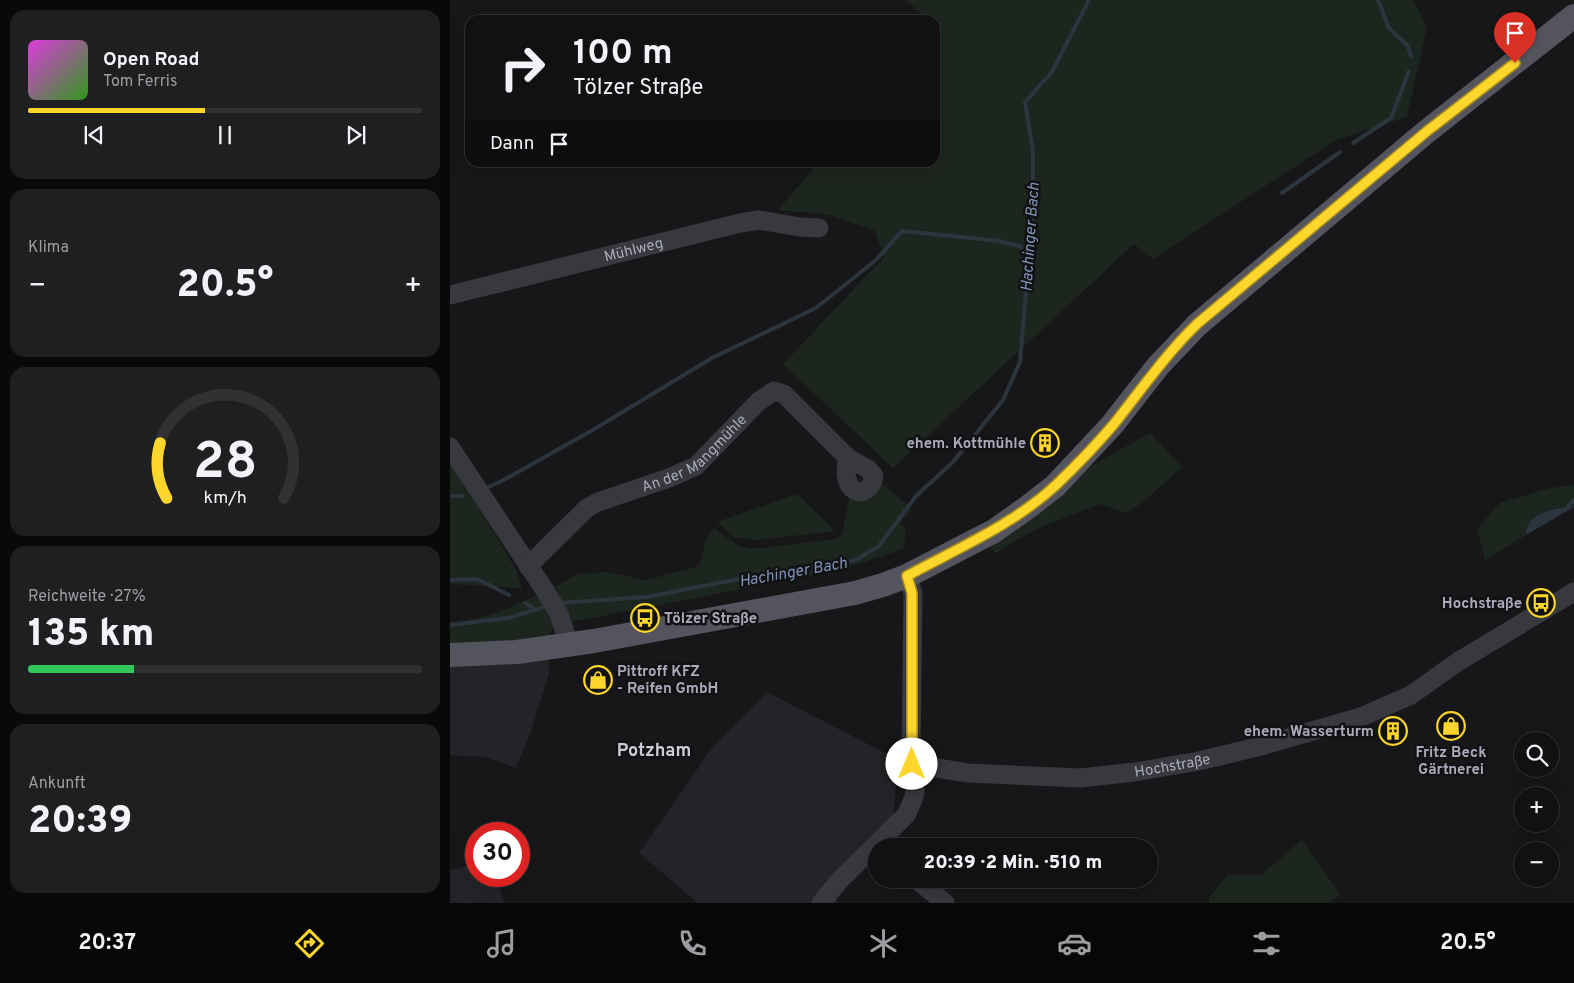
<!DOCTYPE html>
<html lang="de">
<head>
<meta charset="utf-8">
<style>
  :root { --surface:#111113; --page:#1e1f21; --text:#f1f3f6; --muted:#9c9da0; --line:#303133; --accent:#fdd62c }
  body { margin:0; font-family:Overpass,sans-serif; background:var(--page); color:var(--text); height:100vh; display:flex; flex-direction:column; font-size:19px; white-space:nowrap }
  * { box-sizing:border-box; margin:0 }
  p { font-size:16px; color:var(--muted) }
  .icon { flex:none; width:28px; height:28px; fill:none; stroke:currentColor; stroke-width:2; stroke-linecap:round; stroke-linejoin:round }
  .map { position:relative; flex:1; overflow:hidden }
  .side { display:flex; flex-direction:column; gap:10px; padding:10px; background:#09090a; width:450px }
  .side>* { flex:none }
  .hud { position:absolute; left:15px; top:15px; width:475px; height:152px; border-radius:15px; box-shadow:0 5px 20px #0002,0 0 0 1px var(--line); background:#111113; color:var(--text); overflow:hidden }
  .tools { position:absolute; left:1064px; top:732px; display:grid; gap:10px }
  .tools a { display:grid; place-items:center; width:45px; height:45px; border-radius:50%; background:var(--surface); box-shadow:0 5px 20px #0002,0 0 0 1px var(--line); font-size:25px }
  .speed { position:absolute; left:15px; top:822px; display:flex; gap:10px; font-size:25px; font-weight:700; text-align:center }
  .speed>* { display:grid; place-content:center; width:65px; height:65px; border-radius:50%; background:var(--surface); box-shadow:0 5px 20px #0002,0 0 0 1px var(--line); line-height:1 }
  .speed .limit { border:8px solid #d22; background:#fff; color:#111 }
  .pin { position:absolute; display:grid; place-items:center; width:42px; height:42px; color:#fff; margin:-51px -21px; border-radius:50% 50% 50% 0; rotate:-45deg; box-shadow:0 0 5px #0007 }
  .pin .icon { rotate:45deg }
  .me { position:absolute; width:55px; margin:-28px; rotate:0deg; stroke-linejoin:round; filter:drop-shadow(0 0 4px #0008) }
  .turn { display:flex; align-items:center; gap:18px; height:105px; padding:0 25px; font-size:22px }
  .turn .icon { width:65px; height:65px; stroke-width:2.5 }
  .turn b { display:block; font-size:35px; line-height:42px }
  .then { display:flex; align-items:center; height:48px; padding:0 25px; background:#0003; gap:10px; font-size:19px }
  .big { font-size:38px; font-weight:800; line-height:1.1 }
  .side .card { flex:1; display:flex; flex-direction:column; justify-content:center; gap:8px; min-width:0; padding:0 18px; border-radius:15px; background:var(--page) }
  .side .dial { align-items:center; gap:0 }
  .dial svg { height:130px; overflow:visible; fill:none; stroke:var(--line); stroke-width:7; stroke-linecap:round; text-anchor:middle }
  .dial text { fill:var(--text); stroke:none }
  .song { display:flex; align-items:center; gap:15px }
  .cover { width:60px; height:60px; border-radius:8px; background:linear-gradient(135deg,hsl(300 70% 55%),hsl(110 70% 35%)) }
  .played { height:5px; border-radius:2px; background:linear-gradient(90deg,var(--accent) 45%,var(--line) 45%) }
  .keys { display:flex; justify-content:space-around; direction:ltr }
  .heat { display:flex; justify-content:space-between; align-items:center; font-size:28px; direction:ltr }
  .charge { height:8px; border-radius:4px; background:linear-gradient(90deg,#34c759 27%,var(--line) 0) }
  .trip { position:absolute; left:418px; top:838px; width:290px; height:50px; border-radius:25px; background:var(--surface); box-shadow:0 5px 20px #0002,0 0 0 1px var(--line); font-weight:800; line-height:50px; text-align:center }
  .tabs { display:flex; height:80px; justify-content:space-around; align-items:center; background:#070708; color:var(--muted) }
  .tabs .icon { width:35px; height:35px }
  .tabs .selected { color:var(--accent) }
  .tabs b { font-size:22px; color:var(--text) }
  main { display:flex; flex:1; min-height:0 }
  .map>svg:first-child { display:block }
</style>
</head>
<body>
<main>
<section class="side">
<div class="card">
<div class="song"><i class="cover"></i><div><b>Open Road</b><p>Tom Ferris</p></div></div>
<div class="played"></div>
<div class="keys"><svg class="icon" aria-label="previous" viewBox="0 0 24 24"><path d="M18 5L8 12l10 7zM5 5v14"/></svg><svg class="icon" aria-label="pause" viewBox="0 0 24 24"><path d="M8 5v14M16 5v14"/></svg><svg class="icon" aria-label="next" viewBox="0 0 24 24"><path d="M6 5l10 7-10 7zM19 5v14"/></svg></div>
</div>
<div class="card"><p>Klima</p>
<div class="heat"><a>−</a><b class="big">20.5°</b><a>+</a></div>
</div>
<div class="card dial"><svg viewBox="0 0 100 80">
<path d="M14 69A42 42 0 1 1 86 69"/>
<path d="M14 69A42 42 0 0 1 10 35" stroke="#fdd62c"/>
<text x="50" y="56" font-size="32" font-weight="700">28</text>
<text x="50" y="72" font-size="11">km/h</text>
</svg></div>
<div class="card"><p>Reichweite · 27%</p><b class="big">135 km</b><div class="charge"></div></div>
<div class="card"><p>Ankunft</p><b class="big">20:39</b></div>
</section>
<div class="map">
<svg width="1124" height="903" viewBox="0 0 1124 903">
  <rect width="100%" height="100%" fill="#171719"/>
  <!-- built -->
  <g fill="#242327">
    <polygon points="99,636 99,674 81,731 66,768 35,757 0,755 0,643"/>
    <polygon points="317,692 443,757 447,769 444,810 435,846 385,898 390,903 248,903 189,853 262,748"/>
    <polygon points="26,863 26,876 47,876 54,903 0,903 0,870"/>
  </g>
  <!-- green -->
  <g fill="#1d251f">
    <polygon points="456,0 963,0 977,27 957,117 886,140 703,259 684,244 443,468 333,364 434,257 425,231 380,215 328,210 368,163 485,162 485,20 477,20"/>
    <polygon points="700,433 732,467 692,503 676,513 650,504 586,529 546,553 536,543 613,492 641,466"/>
    <polygon points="0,459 66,570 72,588 0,584"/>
    <polygon points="429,481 462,509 450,523 456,531 453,549 394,569 122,622 105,587 127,574 158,572 196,580 249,566 256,539 264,528 287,545 301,549 387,539 392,534 400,495"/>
    <path d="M1124,485V506C1108,507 1090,510 1081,524C1078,528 1076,529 1076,535L1035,560L1027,529L1050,503L1100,488Z"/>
    <polygon points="347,494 385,531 307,540 284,537 267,522"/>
    <path d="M89,594L104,623L99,636L64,642L0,643V622C34,620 58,609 89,594Z"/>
    <polygon points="852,840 890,894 880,903 759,903 759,897 778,875 811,875"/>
  </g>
  <!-- water -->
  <path fill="#2c343e" d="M1124,506V507L1076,535C1075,512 1107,508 1124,506Z"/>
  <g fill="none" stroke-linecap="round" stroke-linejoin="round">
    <!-- stream -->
    <g stroke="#2c343e" stroke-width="4">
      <polyline points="928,0 939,28 958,46 961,56"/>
      <polyline points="903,143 941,118 959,71"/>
      <polyline points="832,193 890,152"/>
      <polyline points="38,487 52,481 141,431 262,358 366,308 426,260 452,231 550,241 579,249"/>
      <polyline points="0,496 12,496"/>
      <polyline points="1118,507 1124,500"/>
      <polyline points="0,580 27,579 59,595"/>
      <polyline points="75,603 85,609"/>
      <polyline points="110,603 197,597 289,579 406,560 429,546 466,496 503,462 553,400 570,362 583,207 583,151 575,102 602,72 639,0"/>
      <polyline points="0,625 58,618 98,606"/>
    </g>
    <!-- minor -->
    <g stroke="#38383f" stroke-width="19">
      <path id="s1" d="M0,295L290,223L309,220L350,227L369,228"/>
      <polyline points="0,447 96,592 109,614 119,645"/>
      <path id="s2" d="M78,566L137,508L148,502L219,478L246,466L309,401L324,391L334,394L398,458L418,469L424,476C419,503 388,494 398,458"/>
      <path id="s3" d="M462,764L518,773L630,778L685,772L749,761L807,747L911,717L961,695L1009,661L1124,592"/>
      <polyline points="466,879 495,903"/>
      <polyline points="371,903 389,881 456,815 463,800 465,791 461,754 463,593 457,576"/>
    </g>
    <!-- major -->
    <polyline stroke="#54545e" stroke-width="24" points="0,655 67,652 144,641 405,593 433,585 457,576 544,531 578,507 605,486 662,425 708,366 747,325 976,132 1124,16"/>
  </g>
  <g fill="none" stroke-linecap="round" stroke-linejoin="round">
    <defs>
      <path id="route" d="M462,764V593L457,576C508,548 563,525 606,485C626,466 646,445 664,424C691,390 716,354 747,324L976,132L1065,63"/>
    </defs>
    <!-- route casing -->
    <use href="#route" stroke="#a48b1d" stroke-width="12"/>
    <!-- route -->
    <use href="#route" stroke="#fdd62c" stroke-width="9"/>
  </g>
  <!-- icons -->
  <defs>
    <symbol id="building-ring" viewBox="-11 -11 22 22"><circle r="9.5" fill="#121214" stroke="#fdd62c" stroke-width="1.5"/><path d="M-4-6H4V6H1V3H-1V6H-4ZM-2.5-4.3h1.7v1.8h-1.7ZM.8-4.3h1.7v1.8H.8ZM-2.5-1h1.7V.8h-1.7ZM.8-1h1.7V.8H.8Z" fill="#fdd62c"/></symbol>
    <symbol id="bus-ring" viewBox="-11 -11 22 22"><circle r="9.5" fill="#121214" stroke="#fdd62c" stroke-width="1.5"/><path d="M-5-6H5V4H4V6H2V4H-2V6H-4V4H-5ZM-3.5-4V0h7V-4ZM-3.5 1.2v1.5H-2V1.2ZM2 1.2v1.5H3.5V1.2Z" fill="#fdd62c"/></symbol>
    <symbol id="shop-ring" viewBox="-11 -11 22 22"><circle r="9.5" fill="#121214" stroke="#fdd62c" stroke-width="1.5"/><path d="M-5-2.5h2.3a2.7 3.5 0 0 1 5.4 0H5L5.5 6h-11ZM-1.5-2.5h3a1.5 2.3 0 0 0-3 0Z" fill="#fdd62c"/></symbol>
  </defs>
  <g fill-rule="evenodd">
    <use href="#building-ring" x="579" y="427" width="32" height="32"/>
    <use href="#bus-ring" x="1075" y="587" width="32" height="32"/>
    <use href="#bus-ring" x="179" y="602" width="32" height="32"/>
    <use href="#shop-ring" x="132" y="664" width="32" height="32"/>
    <use href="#shop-ring" x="985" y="710" width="32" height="32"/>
    <use href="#building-ring" x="927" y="715" width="32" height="32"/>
  </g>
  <g text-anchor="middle" stroke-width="5" stroke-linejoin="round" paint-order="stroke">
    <!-- street labels -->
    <g font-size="15" fill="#a9abba" stroke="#121214">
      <text dy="5" stroke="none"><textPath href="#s1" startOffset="189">Mühlweg</textPath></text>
      <text dy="5" stroke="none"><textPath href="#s2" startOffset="205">An der Mangmühle</textPath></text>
      <text dy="5" stroke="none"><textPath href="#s3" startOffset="262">Hochstraße</textPath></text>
    </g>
    <!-- poi labels -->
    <g font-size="15" font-weight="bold" fill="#a9abba" stroke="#121214" text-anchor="end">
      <text x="576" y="448">ehem. Kottmühle</text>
      <text x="1072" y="608">Hochstraße</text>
      <text x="214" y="623" text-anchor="start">Tölzer Straße</text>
      <text x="167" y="676" text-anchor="start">Pittroff KFZ<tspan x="167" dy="17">- Reifen GmbH</tspan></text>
      <text x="924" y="736">ehem. Wasserturm</text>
      <text x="1001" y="757" text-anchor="middle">Fritz Beck<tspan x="1001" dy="17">Gärtnerei</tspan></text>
    </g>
    <!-- water labels -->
    <g font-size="16" font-style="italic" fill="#7e94b7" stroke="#121214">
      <text transform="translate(579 237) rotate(-86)" y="6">Hachinger Bach</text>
      <text transform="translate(343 571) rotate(-10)" y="6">Hachinger Bach</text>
    </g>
    <!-- quarter labels -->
    <g font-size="18" font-weight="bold" fill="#cacbd6" stroke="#121214">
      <text x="204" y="756">Potzham</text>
    </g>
  </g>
</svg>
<div class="tools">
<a><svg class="icon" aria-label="search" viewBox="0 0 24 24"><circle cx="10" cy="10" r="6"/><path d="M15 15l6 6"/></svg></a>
<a>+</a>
<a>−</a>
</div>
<div class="speed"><div class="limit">30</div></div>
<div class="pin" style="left:1065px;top:63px;background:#d93025"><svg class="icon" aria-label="arrive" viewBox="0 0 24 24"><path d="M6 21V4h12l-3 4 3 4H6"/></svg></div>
<svg class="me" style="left:462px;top:764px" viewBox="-20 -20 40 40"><circle r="19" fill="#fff"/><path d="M0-13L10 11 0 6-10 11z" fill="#fdd62c"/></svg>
<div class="trip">20:39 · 2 Min. · 510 m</div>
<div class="hud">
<div class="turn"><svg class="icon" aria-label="right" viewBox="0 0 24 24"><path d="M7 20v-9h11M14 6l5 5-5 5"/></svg><div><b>100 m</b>Tölzer Straße</div></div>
<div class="then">Dann<svg class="icon" aria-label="arrive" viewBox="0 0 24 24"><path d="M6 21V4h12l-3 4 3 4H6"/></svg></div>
</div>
</div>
</main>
<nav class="tabs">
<b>20:37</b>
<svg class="icon selected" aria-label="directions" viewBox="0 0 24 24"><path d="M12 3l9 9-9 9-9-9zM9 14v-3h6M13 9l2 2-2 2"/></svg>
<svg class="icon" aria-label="music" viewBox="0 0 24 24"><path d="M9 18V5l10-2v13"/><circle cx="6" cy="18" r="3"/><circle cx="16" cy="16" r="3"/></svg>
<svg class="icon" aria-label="phone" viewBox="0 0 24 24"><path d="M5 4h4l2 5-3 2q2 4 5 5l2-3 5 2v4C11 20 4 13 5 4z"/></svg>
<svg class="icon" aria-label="climate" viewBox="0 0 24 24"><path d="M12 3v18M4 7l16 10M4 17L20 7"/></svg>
<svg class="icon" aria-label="car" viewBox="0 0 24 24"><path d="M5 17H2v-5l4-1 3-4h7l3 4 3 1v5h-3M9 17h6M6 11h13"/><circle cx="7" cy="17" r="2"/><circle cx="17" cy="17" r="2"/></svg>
<svg class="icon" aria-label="filters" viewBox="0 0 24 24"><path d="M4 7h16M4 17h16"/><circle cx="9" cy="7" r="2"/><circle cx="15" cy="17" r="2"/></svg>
<b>20.5°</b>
</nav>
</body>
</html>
